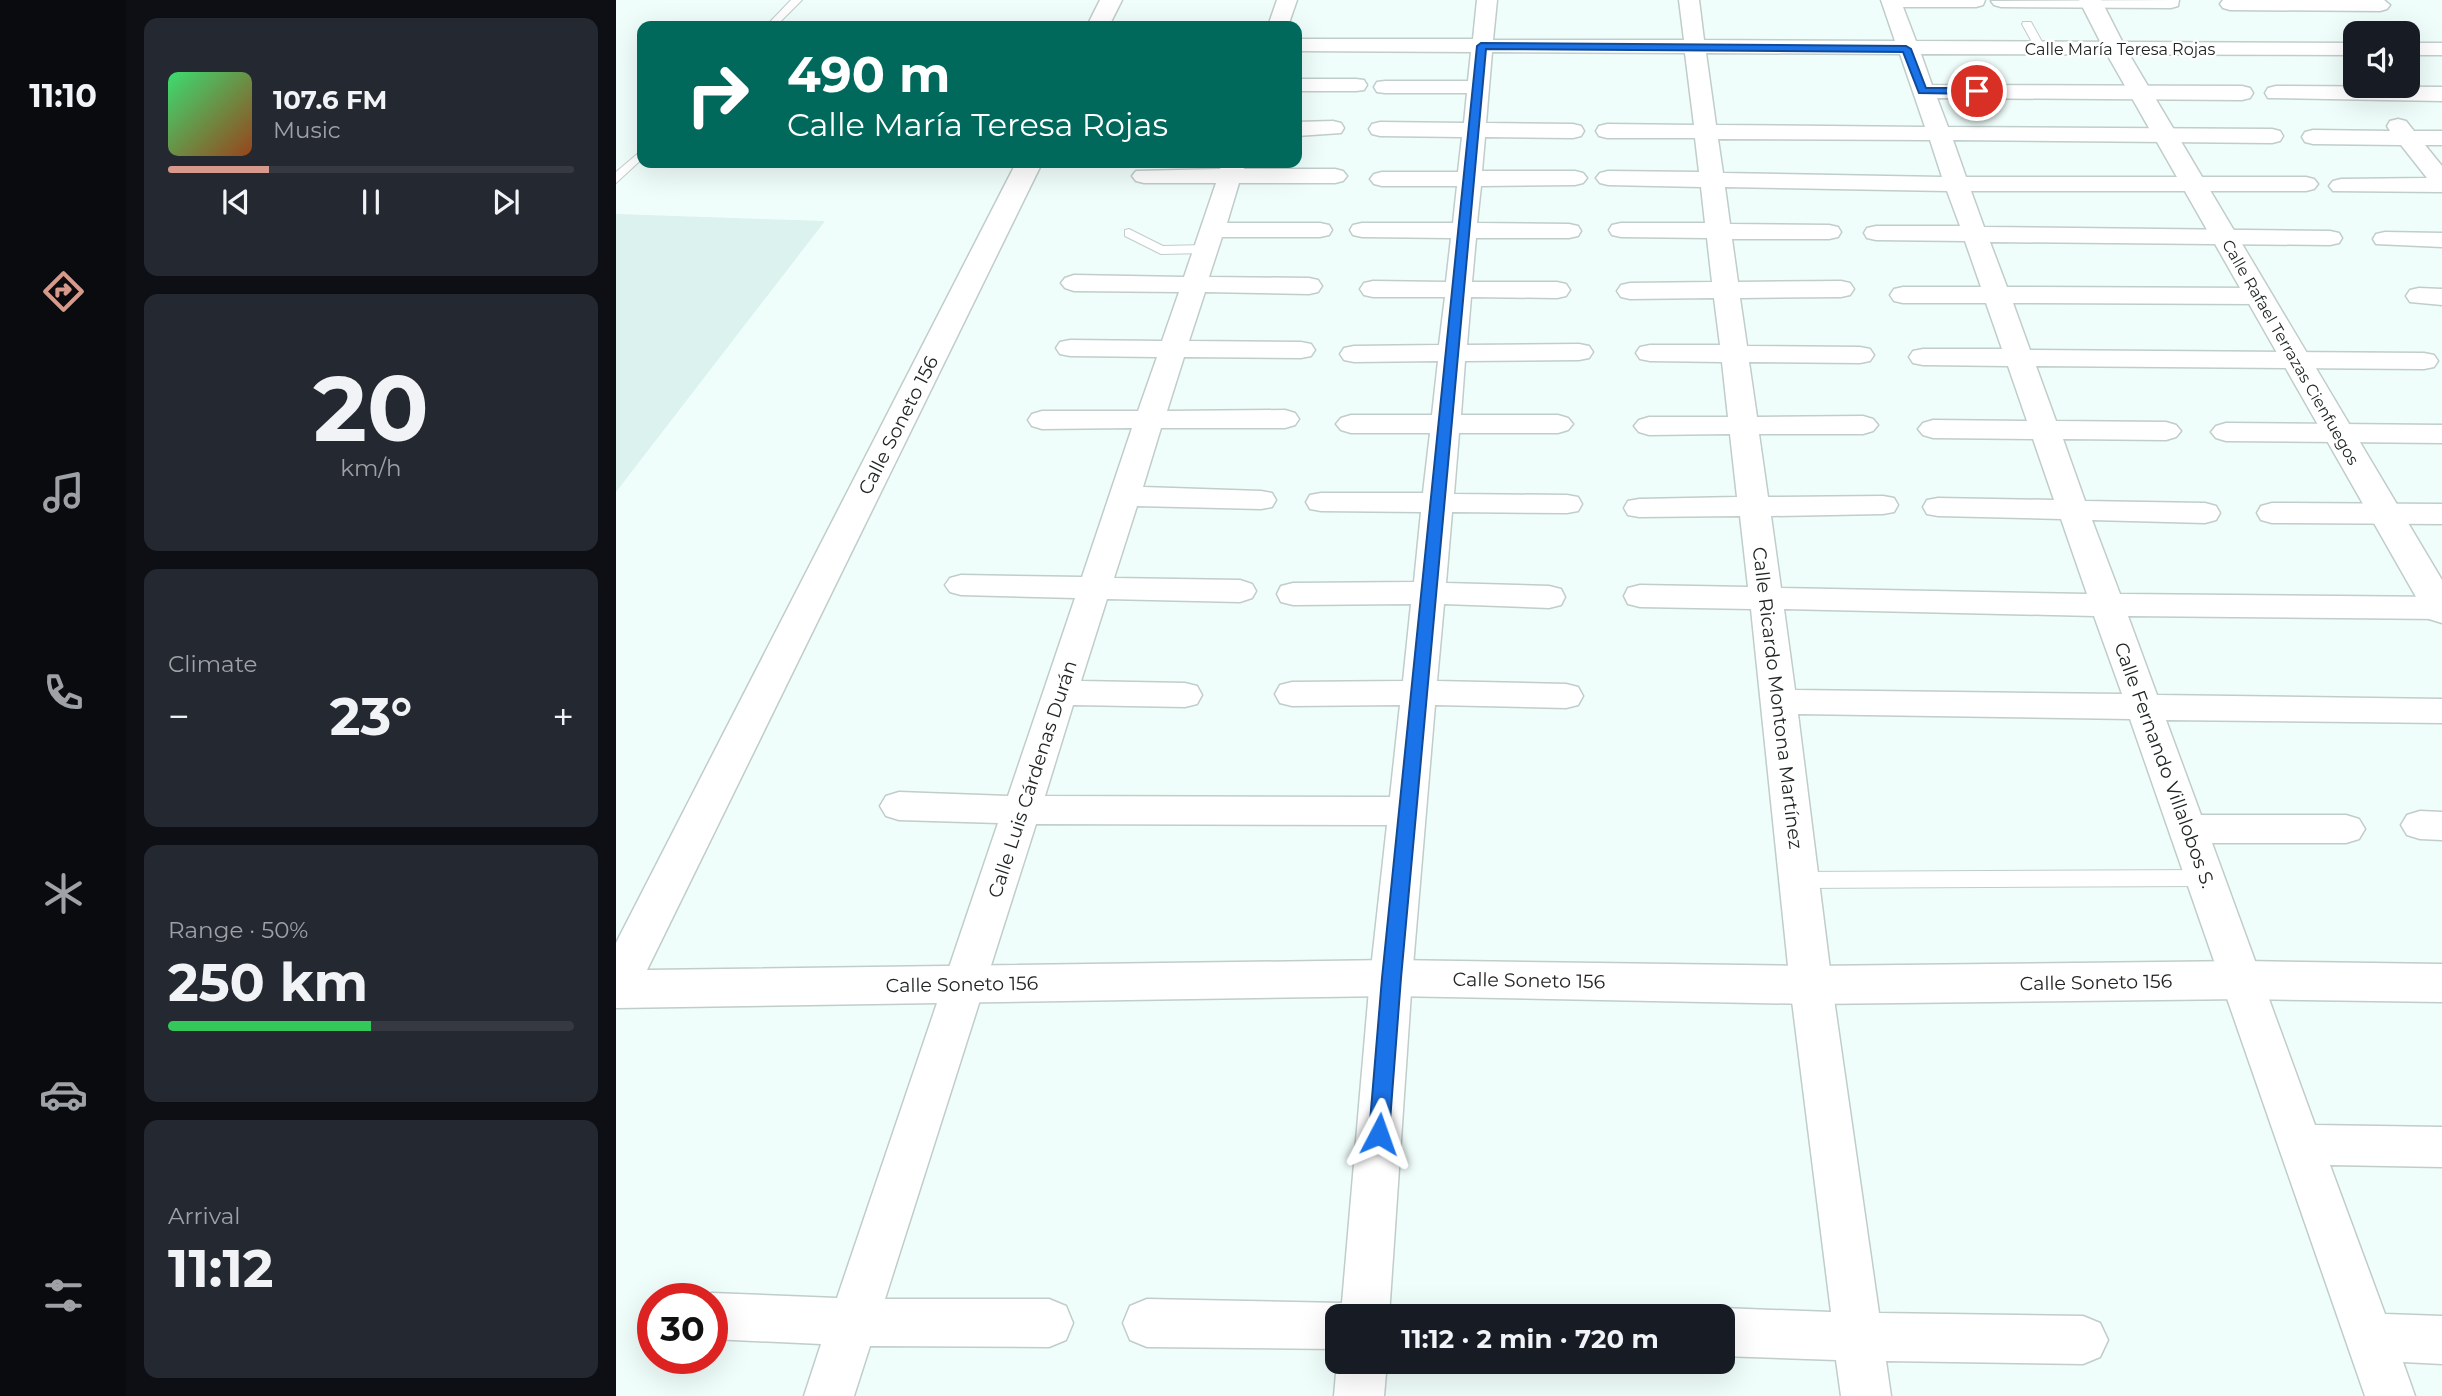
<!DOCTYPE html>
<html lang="en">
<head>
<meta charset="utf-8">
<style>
  :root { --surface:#171b24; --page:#242831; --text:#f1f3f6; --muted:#9ea1a6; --line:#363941; --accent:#d6998b }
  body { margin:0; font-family:Montserrat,sans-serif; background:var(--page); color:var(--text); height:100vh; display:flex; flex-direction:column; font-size:26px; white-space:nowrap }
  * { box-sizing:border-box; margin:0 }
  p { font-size:23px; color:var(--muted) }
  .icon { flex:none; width:38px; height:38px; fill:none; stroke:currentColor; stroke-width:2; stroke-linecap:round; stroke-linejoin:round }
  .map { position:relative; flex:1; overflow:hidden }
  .details { display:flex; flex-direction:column; gap:18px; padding:18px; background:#0d0f14; width:490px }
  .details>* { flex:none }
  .top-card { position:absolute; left:21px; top:21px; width:665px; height:147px; border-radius:14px; box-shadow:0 7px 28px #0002; background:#00695c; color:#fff; overflow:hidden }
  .tools { position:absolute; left:1727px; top:21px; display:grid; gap:14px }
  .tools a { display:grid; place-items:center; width:77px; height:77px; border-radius:14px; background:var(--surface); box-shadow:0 7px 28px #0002; font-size:35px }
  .speed { position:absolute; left:21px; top:1283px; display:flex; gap:14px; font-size:35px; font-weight:700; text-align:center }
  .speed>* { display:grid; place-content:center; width:91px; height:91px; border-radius:50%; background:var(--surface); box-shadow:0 7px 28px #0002; line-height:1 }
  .speed .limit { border:10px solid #d22; background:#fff; color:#111 }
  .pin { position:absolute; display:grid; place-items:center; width:60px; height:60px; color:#fff; margin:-30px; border:4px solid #fff; border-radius:50%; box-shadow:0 2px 7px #0007 }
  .me { position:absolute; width:77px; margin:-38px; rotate:4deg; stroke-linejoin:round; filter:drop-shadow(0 0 5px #0008) }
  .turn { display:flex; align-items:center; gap:24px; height:147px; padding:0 35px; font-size:32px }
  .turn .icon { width:91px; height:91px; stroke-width:2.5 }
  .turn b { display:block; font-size:49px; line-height:60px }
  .big { font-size:52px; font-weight:700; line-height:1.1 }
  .details .widget { flex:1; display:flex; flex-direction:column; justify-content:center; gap:10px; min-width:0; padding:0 24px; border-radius:14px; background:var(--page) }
  .details .dial { align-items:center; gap:0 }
  .dial b { font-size:91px; line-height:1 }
  .song { display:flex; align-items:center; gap:21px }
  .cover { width:84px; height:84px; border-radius:10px; background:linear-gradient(135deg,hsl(140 70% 55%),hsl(20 70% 35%)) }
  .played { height:7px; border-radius:4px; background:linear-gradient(90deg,var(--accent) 25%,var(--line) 25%) }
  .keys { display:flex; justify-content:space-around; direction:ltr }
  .heat { display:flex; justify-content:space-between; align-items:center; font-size:38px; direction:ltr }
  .charge { height:10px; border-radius:5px; background:linear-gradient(90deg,#34c759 50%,var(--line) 0) }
  .trip { position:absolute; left:709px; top:1304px; width:410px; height:70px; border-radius:14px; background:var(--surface); box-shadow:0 7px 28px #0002; font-weight:700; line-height:70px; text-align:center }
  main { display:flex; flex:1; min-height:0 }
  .tabs { display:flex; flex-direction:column; width:126px; justify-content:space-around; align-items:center; background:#090b0e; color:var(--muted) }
  .tabs .icon { width:49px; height:49px }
  .tabs .active { color:var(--accent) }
  .tabs b { font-size:32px; color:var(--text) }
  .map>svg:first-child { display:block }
</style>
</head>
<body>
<main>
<nav class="tabs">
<b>11:10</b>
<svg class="icon active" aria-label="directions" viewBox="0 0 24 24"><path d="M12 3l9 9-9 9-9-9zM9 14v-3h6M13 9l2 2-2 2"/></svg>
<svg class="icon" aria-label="music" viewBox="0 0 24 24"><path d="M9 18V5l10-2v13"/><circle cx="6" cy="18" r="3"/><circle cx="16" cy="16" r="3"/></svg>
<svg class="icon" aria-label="phone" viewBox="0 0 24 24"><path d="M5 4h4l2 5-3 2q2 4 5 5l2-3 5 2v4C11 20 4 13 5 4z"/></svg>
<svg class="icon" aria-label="climate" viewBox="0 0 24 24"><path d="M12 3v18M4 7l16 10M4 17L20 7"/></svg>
<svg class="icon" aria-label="car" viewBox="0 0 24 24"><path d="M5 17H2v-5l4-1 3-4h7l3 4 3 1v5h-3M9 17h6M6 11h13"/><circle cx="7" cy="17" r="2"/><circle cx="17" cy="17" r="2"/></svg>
<svg class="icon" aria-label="filters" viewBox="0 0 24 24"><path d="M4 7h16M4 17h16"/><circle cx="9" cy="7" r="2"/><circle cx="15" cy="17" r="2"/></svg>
</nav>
<section class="details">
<div class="widget">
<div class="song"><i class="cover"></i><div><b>107.6 FM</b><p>Music</p></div></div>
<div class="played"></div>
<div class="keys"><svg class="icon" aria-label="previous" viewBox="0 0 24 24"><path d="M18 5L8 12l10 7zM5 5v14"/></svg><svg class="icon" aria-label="pause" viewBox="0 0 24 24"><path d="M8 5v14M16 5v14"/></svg><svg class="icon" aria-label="next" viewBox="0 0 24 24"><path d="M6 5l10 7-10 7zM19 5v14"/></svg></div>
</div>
<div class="widget dial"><b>20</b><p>km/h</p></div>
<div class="widget"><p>Climate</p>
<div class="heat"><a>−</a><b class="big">23°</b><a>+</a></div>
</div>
<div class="widget"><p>Range · 50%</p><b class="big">250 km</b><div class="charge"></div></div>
<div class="widget"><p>Arrival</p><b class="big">11:12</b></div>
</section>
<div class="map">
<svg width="1826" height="1396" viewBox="0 0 1826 1396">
  <rect width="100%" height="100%" fill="#f0fefb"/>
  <!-- built -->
  <polygon fill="#dbf2ee" points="0,214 209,221 0,492"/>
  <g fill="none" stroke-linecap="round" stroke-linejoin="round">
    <defs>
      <g id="lane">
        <polygon points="175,0 186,0 160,26 150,26"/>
        <polygon points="1407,22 1415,22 1430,49 1429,51 1421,51 1406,24"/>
        <polygon points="26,150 26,159 0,183 0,172"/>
        <polygon points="513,229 547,246 589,245 595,249 589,253 545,254 509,236 509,230"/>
        <polygon points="1589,870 1596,873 1599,878 1596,883 1589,886 1184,888 1177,885 1174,880 1177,875 1184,872"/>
      </g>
      <g id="street">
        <polygon points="661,0 681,0 672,26 652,26"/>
        <path d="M861,0H881L877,40H1068L1063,0H1083L1088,40L1279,41L1265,0H1369L1367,5L1360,7H1287L1300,41L1740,43V55L1305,54L1316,85L1626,86L1634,88L1637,93L1634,98L1626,100L1321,98L1332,127L1656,129L1664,131L1667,136L1664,141L1656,143L1337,140L1350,177H1690L1698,179L1702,184L1698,189L1690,191H1355L1368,227L1714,231L1723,233L1726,238L1723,243L1714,245L1374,242L1391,287L1643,288L1652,290L1656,296L1652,302L1643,304L1397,303L1414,350L1808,353L1818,355L1822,361L1818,367L1808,369L1420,366L1440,421L1550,422L1560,425L1565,431L1560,437L1550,440L1447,439L1469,501L1589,503L1600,506L1604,513L1600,520L1589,523L1476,520L1504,594L1826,597V619L1512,616L1541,695L1826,699V723L1550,720L1585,815H1730L1743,819L1749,829L1743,839L1730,843H1596L1699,1125L1826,1127V1167L1714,1165L1769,1314L1826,1316V1364L1787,1362L1799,1396H1749L1514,719L1182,714L1216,985L1263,1313L1467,1316L1484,1323L1492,1340L1484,1357L1467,1364L1270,1361L1275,1396H1225L1220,1360L1106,1356V1316H1088L1106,1308L1215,1312L1174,985L1135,609L1024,607L1012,604L1008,596L1012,588L1024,585L1132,587L1124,516L1023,517L1012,515L1008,508L1012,501L1023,499L1121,497L1114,434L1033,435L1023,432L1018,426L1023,420L1033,417H1112L1106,362L1034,361L1024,359L1020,353L1024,347L1034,345H1104L1098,298L1014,299L1005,297L1001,291L1005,285L1014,283L1096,282L1091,238L1005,237L996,235L993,230L996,225L1005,223H1089L1085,187L992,185L984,183L980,178L984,173L992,171L1083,172L1079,138H991L983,136L980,131L983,126L991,124L1078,125L1069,53L876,52L870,123L957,124L965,126L968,131L965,136L957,138L869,137L866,171H959L967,173L971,178L967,183L959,185L865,186L861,223L953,224L962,226L965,231L962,236L953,238H860L856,282H941L950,284L954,290L950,296L941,298L855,297L851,345L963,344L973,346L977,352L973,358L963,360L849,361L845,415H942L952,418L957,424L952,430L942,433H843L838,494L951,495L962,497L966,504L962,511L951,513L836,512L830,583L933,586L945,589L949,597L945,605L933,608L828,604L821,681L950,684L962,687L967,696L962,705L950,708L819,705L796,978L773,1316H721V1349L531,1347L514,1340L507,1323L514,1306L531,1299L726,1303L754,978L771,825L420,824L269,1299H433L450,1306L457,1323L450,1340L433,1347L254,1346L238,1396H188L205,1344L96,1339V1298H81L96,1293L221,1298L382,823L283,820L270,816L264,806L270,796L283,792L392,796L459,598L345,595L334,592L329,585L334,578L345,575L466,577L516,428L426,429L416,426L412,420L416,414L426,411H522L541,357L454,356L444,354L440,348L444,342L454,340L546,341L563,292L458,291L449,288L445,283L449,278L458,275L568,277L600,183H528L520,181L516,176L520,171L604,169L607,163H629L628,169H719L727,171L731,176L727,181L719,183H623L611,223H704L713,225L716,230L713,235L704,237H606L593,277L693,278L702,280L706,286L702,292L693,294L589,292L573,341L685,342L695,344L699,350L695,356L685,358L568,357L551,411L669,410L679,413L683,419L679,425L669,428H545L527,487L645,491L656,493L660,500L656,507L645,509L521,506L498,578L624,580L636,584L640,591L636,598L624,602L491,599L465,681L569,683L581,686L586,695L581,704L569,707L457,705L429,796L774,797L784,705L676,706L664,703L659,694L664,685L676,682L787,681L795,604L677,605L665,602L661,594L665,586L677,583L798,582L805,512L705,511L694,509L690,502L694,495L705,493H807L814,433H735L725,430L720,424L725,418L735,415H816L822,361L738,362L728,360L724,354L728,348L738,346L823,345L829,297H757L748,295L744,289L748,283L757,281L830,282L835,238L746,237L737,235L734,230L737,225L746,223H837L841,186H766L758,184L754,179L758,174L766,172H842L846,137L764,136L756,134L753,129L756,124L764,122L848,123L851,93H769L761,92L758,87L761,82L769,81H852L855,52L681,51V39H857ZM1090,53L1284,54L1309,127L1100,125ZM1102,139L1314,140L1326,177L1107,173ZM1109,187L1331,191L1344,226H1260L1251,228L1248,233L1251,238L1260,240L1349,241L1365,287H1287L1278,289L1274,295L1278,301L1287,303H1370L1386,349H1307L1297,351L1293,357L1297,363L1307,365L1392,366L1411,421L1317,420L1307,423L1302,429L1307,435L1317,438L1417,439L1438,500L1322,498L1311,500L1307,507L1311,514L1322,516L1445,519L1471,594L1165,588L1155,516L1267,514L1278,512L1282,505L1278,498L1267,496L1152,497L1143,434H1247L1257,431L1262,425L1257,419L1247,416L1141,417L1133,362L1244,363L1254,361L1258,355L1254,349L1244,347L1131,346L1124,298L1225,297L1234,295L1238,289L1234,283L1225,281L1122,282L1116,239H1213L1222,237L1225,232L1222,227L1213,225L1114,224ZM1168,609L1478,616L1506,694L1179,690Z"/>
        <polygon points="1563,0 1562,6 1555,8 1385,7 1378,5 1375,1"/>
        <polygon points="1607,0 1768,0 1774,5 1771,9 1764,11 1614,10 1607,8 1604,4"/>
        <rect x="1792" y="43" width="34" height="12"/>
        <polygon points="681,79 740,79 748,80 751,85 748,90 740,91 681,91"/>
        <polygon points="1660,86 1826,87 1826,101 1652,98 1649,93 1652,88"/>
        <polygon points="1782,119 1790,121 1798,131 1826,131 1826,145 1809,145 1826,166 1826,192 1717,191 1713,186 1717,181 1725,179 1811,178 1785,145 1697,144 1689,142 1686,137 1689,132 1697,130 1774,131 1771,126 1774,121"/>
        <polygon points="717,121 725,123 728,128 725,133 681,136 681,122"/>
        <polygon points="1769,232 1826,233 1826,247 1760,244 1757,239 1760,234"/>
        <polygon points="1803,288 1826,289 1826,305 1794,302 1790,296 1794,290"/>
        <polygon points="1610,423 1826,425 1826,443 1610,441 1600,438 1595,432 1600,426"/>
        <polygon points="1656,503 1826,504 1826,524 1656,523 1645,520 1641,513 1645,506"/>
        <polygon points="1804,811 1826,812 1826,840 1804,839 1791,835 1785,825 1791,815"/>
        <polygon points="721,1362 771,1362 768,1396 718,1396"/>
      </g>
      <g id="secondary">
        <polygon points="484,0 506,0 493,26 471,26"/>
        <polygon points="1463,0 1485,0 1510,49 1826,580 1826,623 1813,619 1808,611 1488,49"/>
        <polygon points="400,163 426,163 31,970 775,960 1195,966 1628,961 1826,964 1826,1002 1628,999 1195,1004 775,996 0,1008 0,943"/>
      </g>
    </defs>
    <!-- lane casing -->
    <use href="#lane" stroke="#c0cdcb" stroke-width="2"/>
    <!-- street casing -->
    <use href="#street" stroke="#c0cdcb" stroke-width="3"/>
    <!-- secondary casing -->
    <use href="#secondary" stroke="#c0cdcb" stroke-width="3"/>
    <!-- lane -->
    <use href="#lane" fill="#fff" fill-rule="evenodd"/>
    <!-- street -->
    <use href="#street" fill="#fff" fill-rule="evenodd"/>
    <!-- secondary -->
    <use href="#secondary" fill="#fff" fill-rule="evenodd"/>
  </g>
  <!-- route -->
  <polygon fill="#1a73e8" stroke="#114b97" stroke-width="2" points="865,43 1290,46 1295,49 1310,88 1361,88 1366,91 1361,94 1303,93 1287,52 870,49 785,978 773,1134 771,1141 763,1143 756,1141 753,1134 766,978 861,46"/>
  <g text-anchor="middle" stroke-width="5" stroke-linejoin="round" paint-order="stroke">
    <!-- far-street labels -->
    <g font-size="16" fill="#212625" stroke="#fff">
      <text x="1504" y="55">Calle María Teresa Rojas</text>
      <text transform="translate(1675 352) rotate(60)" y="6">Calle Rafael Terrazas Cienfuegos</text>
    </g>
    <!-- street labels -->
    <g font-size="19" fill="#212625" stroke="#fff">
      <text transform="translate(282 425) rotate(-63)" y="7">Calle Soneto 156</text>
      <text transform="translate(1162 698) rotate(83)" y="7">Calle Ricardo Montona Martínez</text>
      <text transform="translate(1549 765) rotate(70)" y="7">Calle Fernando Villalobos S.</text>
      <text transform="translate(416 779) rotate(-72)" y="7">Calle Luis Cárdenas Durán</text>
      <text transform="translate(913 980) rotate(1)" y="7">Calle Soneto 156</text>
      <text transform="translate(1480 982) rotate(-1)" y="7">Calle Soneto 156</text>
      <text transform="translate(346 984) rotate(-1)" y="7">Calle Soneto 156</text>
    </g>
  </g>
</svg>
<div class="tools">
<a><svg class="icon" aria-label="sound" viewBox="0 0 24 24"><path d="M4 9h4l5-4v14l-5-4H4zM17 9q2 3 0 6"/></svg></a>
</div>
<div class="speed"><div class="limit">30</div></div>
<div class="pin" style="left:1361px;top:91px;background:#d93025"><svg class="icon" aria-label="arrive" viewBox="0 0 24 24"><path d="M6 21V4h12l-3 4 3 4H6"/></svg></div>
<svg class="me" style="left:763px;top:1134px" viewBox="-20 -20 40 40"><path d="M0-17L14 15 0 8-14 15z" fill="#1a73e8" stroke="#fff" stroke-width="4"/></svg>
<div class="trip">11:12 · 2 min · 720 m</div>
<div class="top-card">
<div class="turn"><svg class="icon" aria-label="right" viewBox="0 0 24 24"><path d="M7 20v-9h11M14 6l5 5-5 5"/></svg><div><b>490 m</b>Calle María Teresa Rojas</div></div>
</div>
</div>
</main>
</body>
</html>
